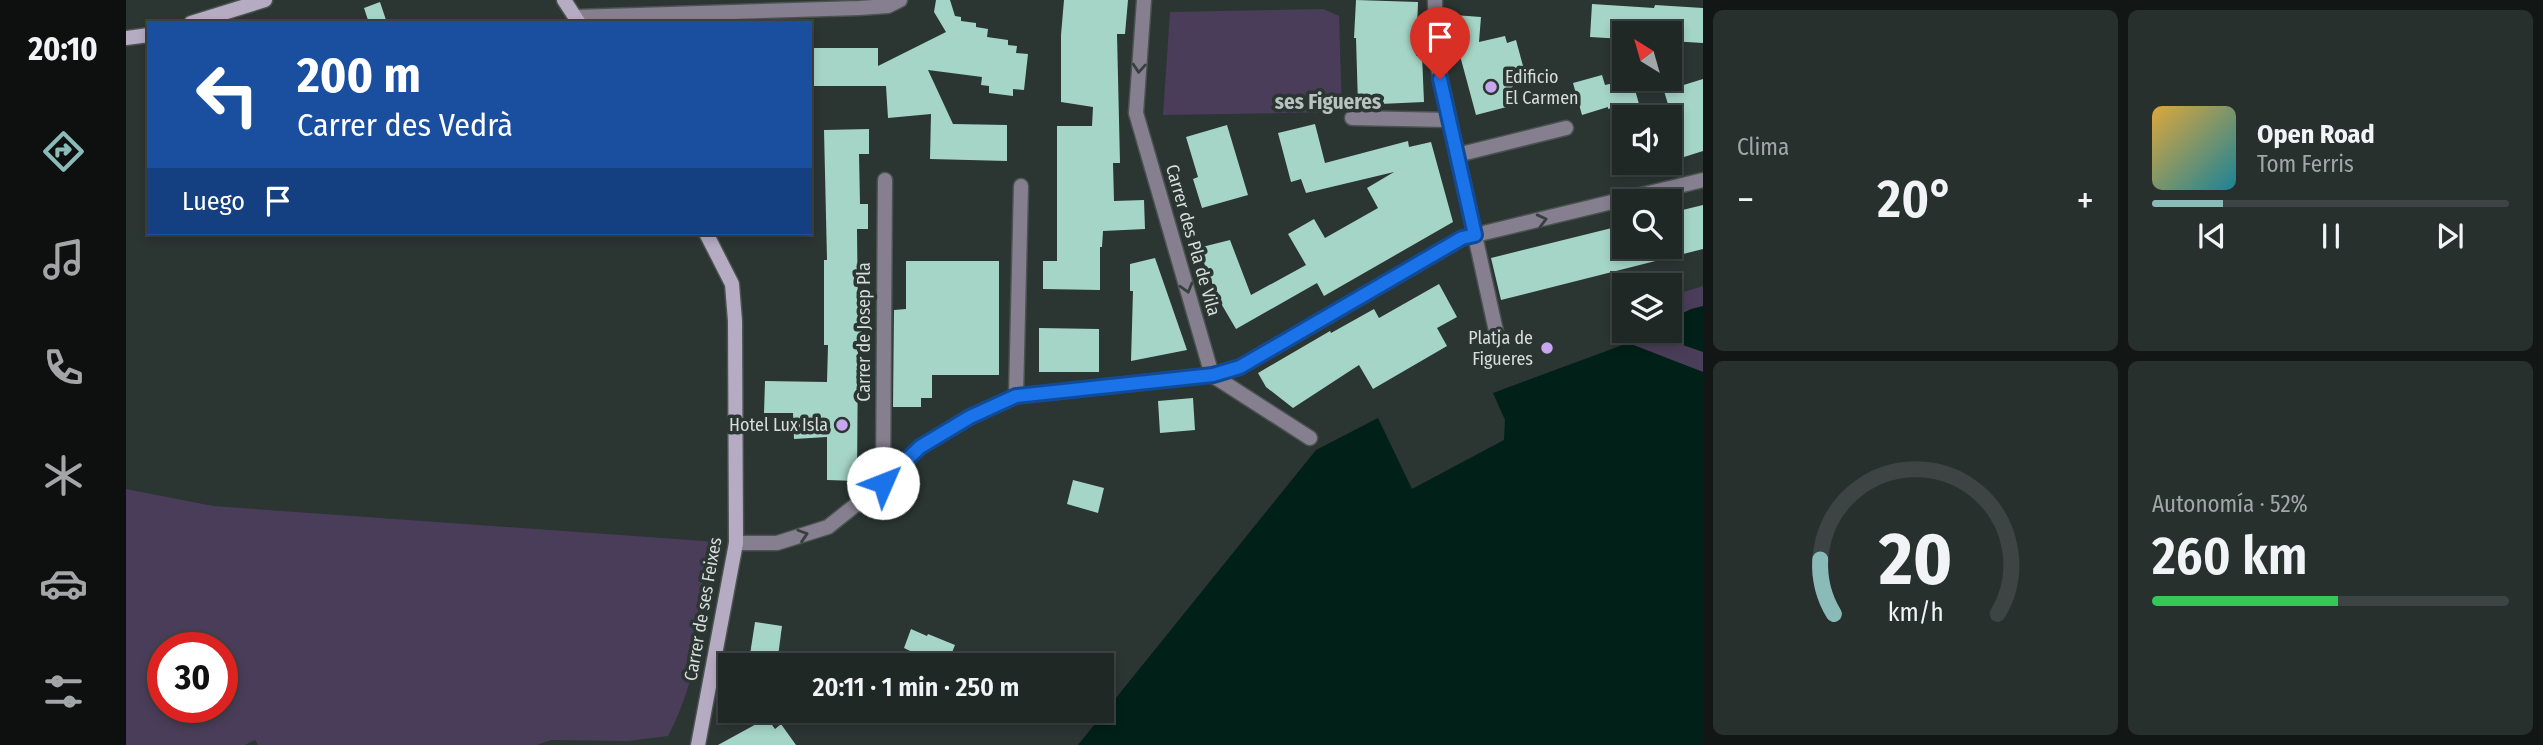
<!DOCTYPE html>
<html lang="es">
<head>
<meta charset="utf-8">
<style>
  :root { --surface:#202826; --page:#28302e; --text:#f1f3f6; --muted:#a2a6a7; --line:#3d4443; --accent:#8bbbb9 }
  body { margin:0; font-family:"Fira Sans Condensed",sans-serif; background:var(--page); color:var(--text); height:100vh; display:flex; flex-direction:column; font-size:26px; white-space:nowrap }
  * { box-sizing:border-box; margin:0 }
  p { font-size:23px; color:var(--muted) }
  .icon { flex:none; width:38px; height:38px; fill:none; stroke:currentColor; stroke-width:2; stroke-linecap:round; stroke-linejoin:round }
  .map { position:relative; flex:1; overflow:hidden }
  .panel { display:flex; flex-direction:column; gap:10px; padding:10px; background:#121615; width:840px }
  .panel>* { flex:none }
  .guide { position:absolute; left:21px; top:21px; width:665px; height:214px; border-radius:0px; box-shadow:0 4px 10px #0003,0 0 0 2px var(--line); background:#1a4fa0; color:#fff; overflow:hidden }
  .needle { width:46px; rotate:323deg }
  .tools { position:absolute; left:1486px; top:21px; display:grid; gap:14px }
  .tools a { display:grid; place-items:center; width:70px; height:70px; border-radius:0px; background:var(--surface); box-shadow:0 4px 10px #0003,0 0 0 2px var(--line); font-size:35px }
  .speed { position:absolute; left:21px; top:632px; display:flex; gap:14px; font-size:35px; font-weight:700; text-align:center }
  .speed>* { display:grid; place-content:center; width:91px; height:91px; border-radius:50%; background:var(--surface); box-shadow:0 4px 10px #0003,0 0 0 2px var(--line); line-height:1 }
  .speed .limit { border:10px solid #d22; background:#fff; color:#111 }
  .pin { position:absolute; display:grid; place-items:center; width:60px; height:60px; color:#fff; margin:-72px -30px; border-radius:50% 50% 50% 0; rotate:-45deg; box-shadow:0 0 7px #0007 }
  .pin .icon { rotate:45deg }
  .me { position:absolute; width:77px; margin:-38px; rotate:46deg; stroke-linejoin:round; filter:drop-shadow(0 0 5px #0008) }
  .turn { display:flex; align-items:center; gap:24px; height:147px; padding:0 35px; font-size:32px }
  .turn .icon { width:91px; height:91px; stroke-width:2.5 }
  .turn b { display:block; font-size:49px; line-height:60px }
  .then { display:flex; align-items:center; height:66px; padding:0 35px; background:#0003; gap:14px; font-size:26px }
  .big { font-size:52px; font-weight:600; line-height:1.1 }
  .panel .card { flex:1; display:flex; flex-direction:column; justify-content:center; gap:10px; min-width:0; padding:0 24px; border-radius:10px; background:var(--page) }
  .panel .dial { align-items:center; gap:0 }
  .dial svg { height:182px; overflow:visible; fill:none; stroke:var(--line); stroke-width:7; stroke-linecap:round; text-anchor:middle }
  .dial text { fill:var(--text); stroke:none }
  .song { display:flex; align-items:center; gap:21px }
  .cover { width:84px; height:84px; border-radius:10px; background:linear-gradient(135deg,hsl(40 70% 55%),hsl(190 70% 35%)) }
  .played { height:7px; border-radius:4px; background:linear-gradient(90deg,var(--accent) 20%,var(--line) 20%) }
  .keys { display:flex; justify-content:space-around; direction:ltr }
  .heat { display:flex; justify-content:space-between; align-items:center; font-size:38px; direction:ltr }
  .charge { height:10px; border-radius:5px; background:linear-gradient(90deg,#34c759 52%,var(--line) 0) }
  .panel .tiles { flex:1; display:grid; gap:10px; grid-template-columns:repeat(2,1fr) }
  .trip { position:absolute; left:592px; top:653px; width:396px; height:70px; border-radius:0px; background:var(--surface); box-shadow:0 4px 10px #0003,0 0 0 2px var(--line); font-weight:600; line-height:70px; text-align:center }
  main { display:flex; flex:1; min-height:0 }
  .tabs { display:flex; flex-direction:column; width:126px; justify-content:space-around; align-items:center; background:#0d100f; color:var(--muted) }
  .tabs .icon { width:49px; height:49px }
  .tabs .active { color:var(--accent) }
  .tabs b { font-size:32px; color:var(--text) }
  .map>svg:first-child { display:block }
</style>
</head>
<body>
<main>
<nav class="tabs">
<b>20:10</b>
<svg class="icon active" aria-label="directions" viewBox="0 0 24 24"><path d="M12 3l9 9-9 9-9-9zM9 14v-3h6M13 9l2 2-2 2"/></svg>
<svg class="icon" aria-label="music" viewBox="0 0 24 24"><path d="M9 18V5l10-2v13"/><circle cx="6" cy="18" r="3"/><circle cx="16" cy="16" r="3"/></svg>
<svg class="icon" aria-label="phone" viewBox="0 0 24 24"><path d="M5 4h4l2 5-3 2q2 4 5 5l2-3 5 2v4C11 20 4 13 5 4z"/></svg>
<svg class="icon" aria-label="climate" viewBox="0 0 24 24"><path d="M12 3v18M4 7l16 10M4 17L20 7"/></svg>
<svg class="icon" aria-label="car" viewBox="0 0 24 24"><path d="M5 17H2v-5l4-1 3-4h7l3 4 3 1v5h-3M9 17h6M6 11h13"/><circle cx="7" cy="17" r="2"/><circle cx="17" cy="17" r="2"/></svg>
<svg class="icon" aria-label="filters" viewBox="0 0 24 24"><path d="M4 7h16M4 17h16"/><circle cx="9" cy="7" r="2"/><circle cx="15" cy="17" r="2"/></svg>
</nav>
<div class="map">
<svg width="1577" height="745" viewBox="0 0 1577 745">
  <rect width="100%" height="100%" fill="#2b3532"/>
  <!-- green -->
  <g fill="#4a3d59" fill-rule="evenodd">
    <polygon points="1197,9 1213,16 1216,112 1037,115 1044,12"/>
    <polygon points="1577,286 1577,372 1508,345 1512,331 1544,331 1544,296"/>
    <path d="M0,489L87,506L592,542C580,603 572,682 542,736L502,741L425,740L411,745H132L129,740L119,745H0ZM37,648H96V707H37Z"/>
  </g>
  <!-- water -->
  <g fill="#002018">
    <polygon points="1577,306 1577,352 1551,343 1543,331 1547,318 1565,309"/>
    <polygon points="1502,343 1577,372 1577,745 952,745 1190,450 1252,418 1286,489 1378,440 1379,420 1367,393"/>
  </g>
  <!-- building -->
  <g fill="#a5d5c6">
    <polygon points="810,0 824,0 829,16 835,17 835,21 850,23 850,27 862,29 861,37 882,40 882,45 891,46 890,53 902,54 898,90 887,89 887,96 863,93 863,86 855,85 856,77 802,70 827,124 881,125 881,161 804,159 805,114 762,118 760,86 684,86 684,48 752,48 752,66 820,32 808,12"/>
    <polygon points="938,0 1002,0 999,34 991,34 994,163 987,163 988,201 1018,200 1019,229 977,231 976,247 974,247 974,290 917,289 917,261 931,261 931,126 966,126 967,107 935,102 935,35"/>
    <polygon points="1230,0 1292,2 1290,56 1296,55 1298,102 1232,105 1230,38 1228,38"/>
    <polygon points="254,2 261,23 243,23 238,8"/>
    <polygon points="1466,4 1528,8 1529,5 1577,8 1577,43 1544,41 1544,33 1498,33 1498,39 1464,37"/>
    <polygon points="1328,15 1355,17 1353,42 1379,36 1381,43 1390,40 1397,66 1382,70 1392,104 1350,115 1329,37 1326,36"/>
    <polygon points="1476,75 1479,85 1506,79 1513,104 1497,110 1495,105 1482,109 1482,107 1456,115 1447,83"/>
    <polygon points="1577,79 1577,151 1558,157 1538,91"/>
    <polygon points="1189,124 1199,163 1282,141 1283,147 1305,142 1327,222 1198,296 1191,283 1110,329 1093,300 1072,248 1104,240 1125,295 1180,265 1162,234 1188,219 1199,238 1252,208 1241,188 1268,172 1180,193 1175,179 1165,182 1152,133"/>
    <polygon points="1101,125 1122,195 1076,208 1067,179 1072,177 1060,137"/>
    <polygon points="743,129 743,154 733,154 734,204 742,204 742,229 731,229 732,320 736,320 735,346 732,346 731,481 701,480 701,437 668,439 667,413 638,413 639,381 701,382 702,345 698,345 698,260 701,260 698,130"/>
    <polygon points="1577,205 1577,249 1375,300 1365,258 1498,225 1498,247 1544,247 1544,213"/>
    <polygon points="1029,258 1061,350 1005,361 1007,291 1004,291 1004,264"/>
    <polygon points="780,261 873,261 873,375 806,375 806,398 795,398 795,407 767,407 768,310 780,309"/>
    <polygon points="1313,284 1331,317 1311,328 1321,346 1247,389 1233,365 1167,408 1140,387 1132,373 1204,331 1205,333 1248,309 1253,318"/>
    <polygon points="913,328 973,329 973,372 913,372"/>
    <polygon points="1067,398 1069,430 1034,433 1032,401"/>
    <polygon points="947,480 978,488 972,513 941,504"/>
    <polygon points="629,622 656,626 651,664 623,661"/>
    <polygon points="785,629 801,636 802,634 829,645 821,665 813,665 778,648"/>
    <polygon points="641,718 649,729 655,724 670,745 592,745"/>
  </g>
  <g fill="none" stroke-linecap="round" stroke-linejoin="round">
    <defs>
      <g id="street">
        <polyline points="1018,0 1010,113 1086,375 1184,438"/>
        <polyline points="1309,0 1310,58 1370,331"/>
        <polyline points="449,17 733,8 762,6 774,0"/>
        <polyline points="1226,118 1323,120"/>
        <polyline points="1331,155 1440,128"/>
        <polyline points="890,396 895,186"/>
        <polyline points="757,483 759,180"/>
        <polyline points="610,543 651,543 702,527 757,483 794,447 843,417 890,396 1086,375 1114,367 1337,238 1577,180"/>
      </g>
      <g id="secondary">
        <polyline points="438,0 453,23"/>
        <polyline points="65,23 139,0"/>
        <polyline points="0,38 23,35"/>
        <polyline points="572,745 610,543 609,321 606,284 580,233"/>
      </g>
    </defs>
    <!-- street casing -->
    <use href="#street" stroke="#4a5350" stroke-width="17"/>
    <!-- secondary casing -->
    <use href="#secondary" stroke="#4a5350" stroke-width="17"/>
    <!-- street -->
    <use href="#street" stroke="#867f8f" stroke-width="14"/>
    <!-- secondary -->
    <use href="#secondary" stroke="#b5abc3" stroke-width="14"/>
  </g>
  <!-- one-way arrows -->
  <defs><path id="oneway-chevron" d="M-2-3.5L2.5 0L-2 3.5" fill="none" stroke-width="1.6" stroke-linecap="round" stroke-linejoin="round" transform="scale(1.75)"/></defs>
  <g stroke="#394040">
    <use href="#oneway-chevron" transform="translate(1013 68) rotate(94)"/>
    <use href="#oneway-chevron" transform="translate(1416 220) rotate(-14)"/>
    <use href="#oneway-chevron" transform="translate(1061 288) rotate(74)"/>
    <use href="#oneway-chevron" transform="translate(677 535) rotate(-18)"/>
  </g>
  <g fill="none" stroke-linecap="round" stroke-linejoin="round">
    <defs>
      <polyline id="route" points="757,483 794,447 844,417 890,396 1087,375 1114,367 1336,238 1349,235 1314,79"/>
    </defs>
    <!-- route casing -->
    <use href="#route" stroke="#114b97" stroke-width="18"/>
    <!-- route -->
    <use href="#route" stroke="#1a73e8" stroke-width="12"/>
  </g>
  <!-- markers -->
  <g fill="#c8a6ef" stroke="#2b3532" stroke-width="2.5">
    <circle cx="1365" cy="87" r="7"/>
    <circle cx="1421" cy="348" r="7"/>
    <circle cx="716" cy="425" r="7"/>
  </g>
  <g text-anchor="middle" stroke-width="7" stroke-linejoin="round" paint-order="stroke">
    <!-- poi labels -->
    <g font-size="18" fill="#d6ddda" stroke="#2b3532" text-anchor="end">
      <text x="1379" y="83" text-anchor="start">Edificio<tspan x="1379" dy="21">El Carmen</tspan></text>
      <text x="1407" y="344">Platja de<tspan x="1407" dy="21">Figueres</tspan></text>
      <text x="702" y="431">Hotel Lux Isla</text>
    </g>
    <!-- street labels -->
    <g font-size="18" fill="#d6ddda" stroke="#2b3532">
      <text transform="translate(1067 240) rotate(74)" y="6">Carrer des Pla de Vila</text>
      <text transform="translate(738 332) rotate(-90)" y="6">Carrer de Josep Pla</text>
      <text transform="translate(577 609) rotate(-80)" y="6">Carrer de ses Feixes</text>
    </g>
    <!-- quarter labels -->
    <g font-size="21" font-weight="bold" fill="#b6c3bf" stroke="#2b3532">
      <text x="1202" y="109">ses Figueres</text>
    </g>
  </g>
</svg>
<div class="tools">
<a><svg class="needle" viewBox="-14 -14 28 28"><path d="M0-13l5 13h-10z" fill="#e53935"/><path d="M0 13l5-13h-10z" fill="#a2a6a7"/></svg></a>
<a><svg class="icon" aria-label="sound" viewBox="0 0 24 24"><path d="M4 9h4l5-4v14l-5-4H4zM17 9q2 3 0 6"/></svg></a>
<a><svg class="icon" aria-label="search" viewBox="0 0 24 24"><circle cx="10" cy="10" r="6"/><path d="M15 15l6 6"/></svg></a>
<a><svg class="icon" aria-label="layers" viewBox="0 0 24 24"><path d="M12 4l9 5-9 5-9-5zM3 14l9 5 9-5"/></svg></a>
</div>
<div class="speed"><div class="limit">30</div></div>
<div class="pin" style="left:1314px;top:79px;background:#d93025"><svg class="icon" aria-label="arrive" viewBox="0 0 24 24"><path d="M6 21V4h12l-3 4 3 4H6"/></svg></div>
<svg class="me" style="left:757px;top:483px" viewBox="-20 -20 40 40"><circle r="19" fill="#fff"/><path d="M0-13L10 11 0 6-10 11z" fill="#1a73e8"/></svg>
<div class="trip">20:11 · 1 min · 250 m</div>
<div class="guide">
<div class="turn"><svg class="icon" aria-label="left" viewBox="0 0 24 24"><path d="M17 20v-9H6M10 6l-5 5 5 5"/></svg><div><b>200 m</b>Carrer des Vedrà</div></div>
<div class="then">Luego<svg class="icon" aria-label="arrive" viewBox="0 0 24 24"><path d="M6 21V4h12l-3 4 3 4H6"/></svg></div>
</div>
</div>
<section class="panel">
<div class="tiles">
<div class="card"><p>Clima</p>
<div class="heat"><a>−</a><b class="big">20°</b><a>+</a></div>
</div>
<div class="card">
<div class="song"><i class="cover"></i><div><b>Open Road</b><p>Tom Ferris</p></div></div>
<div class="played"></div>
<div class="keys"><svg class="icon" aria-label="previous" viewBox="0 0 24 24"><path d="M18 5L8 12l10 7zM5 5v14"/></svg><svg class="icon" aria-label="pause" viewBox="0 0 24 24"><path d="M8 5v14M16 5v14"/></svg><svg class="icon" aria-label="next" viewBox="0 0 24 24"><path d="M6 5l10 7-10 7zM19 5v14"/></svg></div>
</div>
<div class="card dial"><svg viewBox="0 0 100 80">
<path d="M14 69A42 42 0 1 1 86 69"/>
<path d="M14 69A42 42 0 0 1 8 45" stroke="#8bbbb9"/>
<text x="50" y="56" font-size="32" font-weight="700">20</text>
<text x="50" y="72" font-size="11">km/h</text>
</svg></div>
<div class="card"><p>Autonomía · 52%</p><b class="big">260 km</b><div class="charge"></div></div>
</div>
</section>
</main>
</body>
</html>
